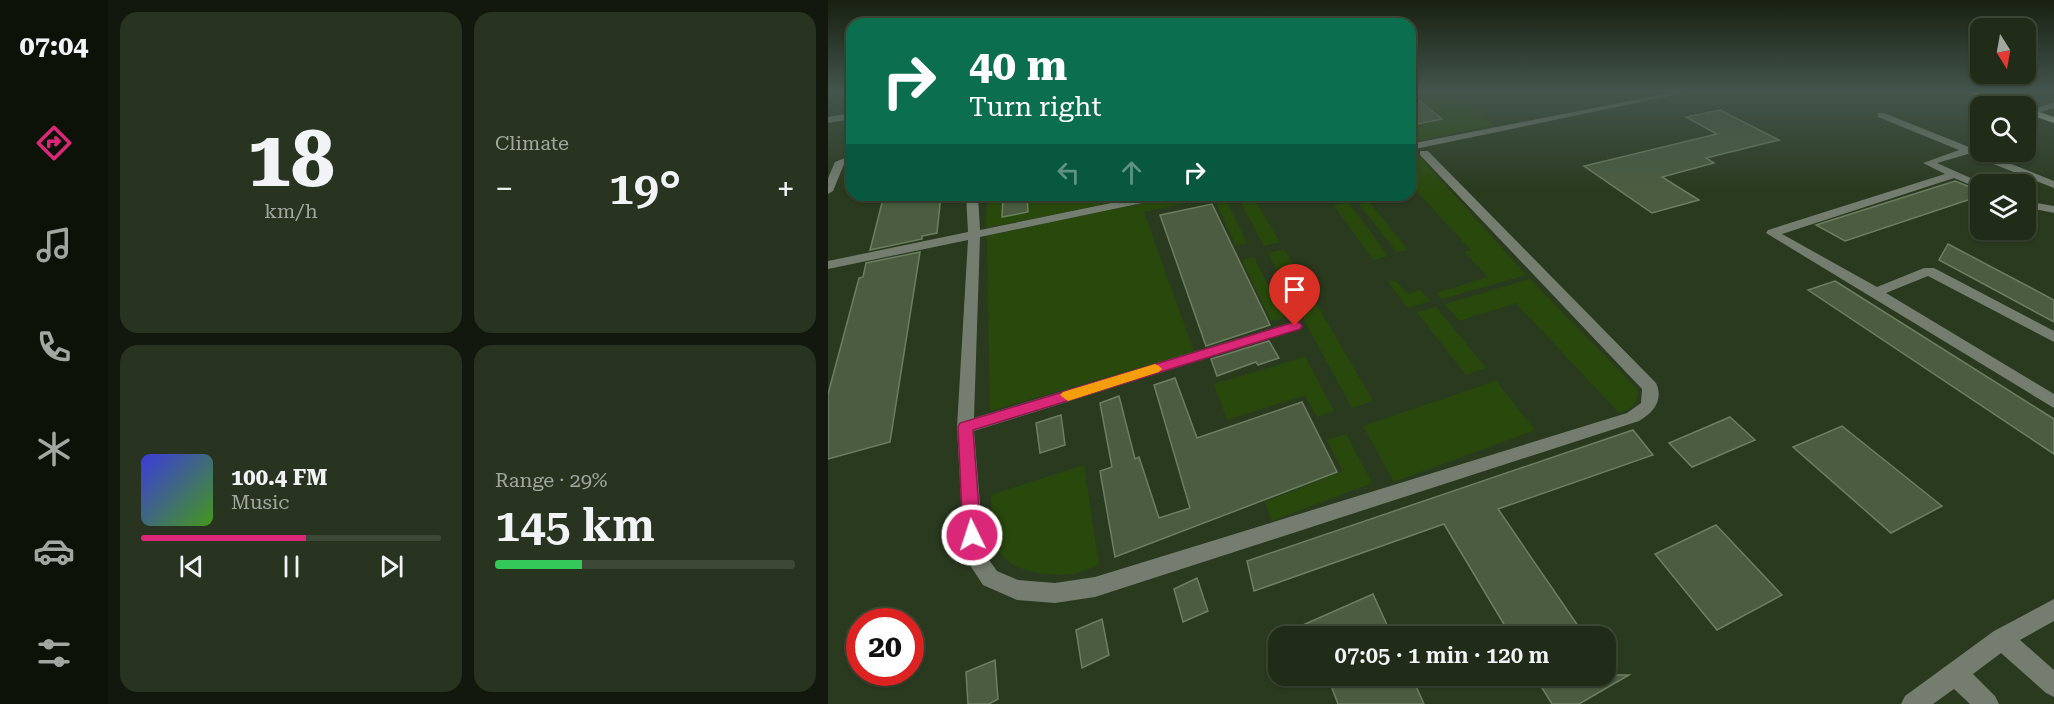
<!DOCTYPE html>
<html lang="en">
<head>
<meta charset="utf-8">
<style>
  :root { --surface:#202c17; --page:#283420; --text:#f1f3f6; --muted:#a2a7a1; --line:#3d4836; --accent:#db2777 }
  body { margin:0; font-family:"Roboto Serif",serif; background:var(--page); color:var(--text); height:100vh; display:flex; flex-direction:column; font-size:22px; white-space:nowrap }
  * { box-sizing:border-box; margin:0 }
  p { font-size:20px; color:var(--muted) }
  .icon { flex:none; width:33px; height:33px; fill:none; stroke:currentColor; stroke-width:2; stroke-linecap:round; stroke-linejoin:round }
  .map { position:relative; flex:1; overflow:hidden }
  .side { display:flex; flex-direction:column; gap:12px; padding:12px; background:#12180d; width:720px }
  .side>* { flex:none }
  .top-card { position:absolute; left:18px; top:18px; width:570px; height:183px; border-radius:18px; box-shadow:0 2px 4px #0004,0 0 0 2px var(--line); background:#0b6e4f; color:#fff; overflow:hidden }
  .needle { width:39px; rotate:169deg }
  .fabs { position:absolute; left:1142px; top:18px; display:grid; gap:12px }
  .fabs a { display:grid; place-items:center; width:66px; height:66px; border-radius:12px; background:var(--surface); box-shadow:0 2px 4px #0004,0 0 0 2px var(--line); font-size:30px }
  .speed { position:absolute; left:18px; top:608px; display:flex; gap:12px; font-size:30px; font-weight:700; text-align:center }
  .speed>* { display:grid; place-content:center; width:78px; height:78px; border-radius:50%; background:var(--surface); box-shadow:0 2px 4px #0004,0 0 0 2px var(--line); line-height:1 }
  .speed .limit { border:9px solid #d22; background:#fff; color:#111 }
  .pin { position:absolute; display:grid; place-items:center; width:51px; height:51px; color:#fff; margin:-62px -26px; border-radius:50% 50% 50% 0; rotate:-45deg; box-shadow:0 0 6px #0007 }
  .pin .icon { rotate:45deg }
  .me { position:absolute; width:66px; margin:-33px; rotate:356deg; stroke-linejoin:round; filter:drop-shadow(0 0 4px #0008) }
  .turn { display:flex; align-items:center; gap:21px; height:126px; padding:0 24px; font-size:27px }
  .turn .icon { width:78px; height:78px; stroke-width:2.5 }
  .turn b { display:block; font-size:42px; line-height:51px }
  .lanes { display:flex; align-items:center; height:57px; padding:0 24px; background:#0003; justify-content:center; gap:30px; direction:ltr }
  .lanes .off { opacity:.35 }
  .big { font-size:45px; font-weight:600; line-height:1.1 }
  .side .widget { flex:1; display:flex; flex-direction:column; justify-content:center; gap:9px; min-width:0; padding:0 21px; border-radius:18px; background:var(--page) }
  .side .dial { align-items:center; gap:0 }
  .dial b { font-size:78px; line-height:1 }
  .song { display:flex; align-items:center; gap:18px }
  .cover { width:72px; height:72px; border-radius:9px; background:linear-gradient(135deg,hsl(240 70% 55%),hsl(100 70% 35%)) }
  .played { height:6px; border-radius:3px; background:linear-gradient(90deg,var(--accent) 55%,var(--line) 55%) }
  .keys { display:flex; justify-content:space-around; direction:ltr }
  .heat { display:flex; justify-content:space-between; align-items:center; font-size:33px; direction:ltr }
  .charge { height:9px; border-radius:4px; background:linear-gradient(90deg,#34c759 29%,var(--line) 0) }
  .side .tiles { flex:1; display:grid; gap:12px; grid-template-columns:repeat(2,1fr) }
  .trip { position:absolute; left:440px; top:626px; width:348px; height:60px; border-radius:18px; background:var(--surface); box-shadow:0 2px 4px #0004,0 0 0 2px var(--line); font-weight:600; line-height:60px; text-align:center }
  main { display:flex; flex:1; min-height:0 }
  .menu { display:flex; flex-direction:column; width:108px; justify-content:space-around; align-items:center; background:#0d1209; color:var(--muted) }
  .menu .icon { width:42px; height:42px }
  .menu .selected { color:var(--accent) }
  .menu b { font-size:27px; color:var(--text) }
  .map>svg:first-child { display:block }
</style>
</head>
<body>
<main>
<nav class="menu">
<b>07:04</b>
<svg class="icon selected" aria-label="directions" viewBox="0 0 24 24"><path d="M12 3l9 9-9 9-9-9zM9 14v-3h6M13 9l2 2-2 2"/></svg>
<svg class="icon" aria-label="music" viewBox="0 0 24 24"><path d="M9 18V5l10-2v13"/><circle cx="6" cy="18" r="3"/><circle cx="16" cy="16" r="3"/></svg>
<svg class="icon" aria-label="phone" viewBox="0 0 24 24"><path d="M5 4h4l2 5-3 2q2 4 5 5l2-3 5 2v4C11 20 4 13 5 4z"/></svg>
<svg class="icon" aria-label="climate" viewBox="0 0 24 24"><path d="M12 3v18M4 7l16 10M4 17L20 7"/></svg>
<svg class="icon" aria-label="car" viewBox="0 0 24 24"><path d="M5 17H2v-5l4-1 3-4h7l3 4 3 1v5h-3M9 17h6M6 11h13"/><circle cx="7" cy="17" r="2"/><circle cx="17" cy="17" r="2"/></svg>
<svg class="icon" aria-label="filters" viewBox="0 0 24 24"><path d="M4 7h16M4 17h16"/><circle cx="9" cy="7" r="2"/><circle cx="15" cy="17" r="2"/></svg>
</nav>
<section class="side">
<div class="tiles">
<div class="widget dial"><b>18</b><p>km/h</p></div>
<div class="widget"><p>Climate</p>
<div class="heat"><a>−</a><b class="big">19°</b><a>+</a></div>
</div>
<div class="widget">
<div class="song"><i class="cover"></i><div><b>100.4 FM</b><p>Music</p></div></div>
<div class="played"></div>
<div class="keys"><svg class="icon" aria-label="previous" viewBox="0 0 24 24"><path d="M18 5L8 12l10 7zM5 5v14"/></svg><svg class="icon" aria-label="pause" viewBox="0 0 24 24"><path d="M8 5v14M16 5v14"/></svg><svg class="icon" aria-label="next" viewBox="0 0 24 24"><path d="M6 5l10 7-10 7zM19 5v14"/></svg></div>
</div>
<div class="widget"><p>Range · 29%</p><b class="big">145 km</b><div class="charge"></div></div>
</div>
</section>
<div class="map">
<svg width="1226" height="704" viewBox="0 0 1226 704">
  <rect width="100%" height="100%" fill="#2a3a1f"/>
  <!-- green -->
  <g fill="#29490c">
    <polygon points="582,92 622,92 667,125 582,142 582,118 613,119 585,95 582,95"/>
    <polygon points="591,156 698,275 614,299 609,293 660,277 636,252 643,250 582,184 582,158"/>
    <polygon points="159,195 175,195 174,216 199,195 321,195 158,228"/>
    <polygon points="353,195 394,195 316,212 366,352 162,411 159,236"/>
    <polygon points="409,195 424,195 452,242 436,246"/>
    <polygon points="397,198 419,243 408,246 387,200"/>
    <polygon points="520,202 560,256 545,260 506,205"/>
    <polygon points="541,202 580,250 569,252 531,204"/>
    <polygon points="456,249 468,268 450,273 440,253"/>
    <polygon points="425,257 426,257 456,318 443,321 414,260"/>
    <path d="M702,279L810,390C810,405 804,408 791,413L688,303L631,321L617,304Z"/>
    <polygon points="567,280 579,294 592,290 602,301 580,308 560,282"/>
    <polygon points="481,291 545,401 524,408 463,296"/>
    <polygon points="608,307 658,368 638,375 589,312"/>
    <polygon points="477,357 506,411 489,417 477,395 399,420 386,384"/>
    <polygon points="668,381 707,430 566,482 535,426"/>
    <polygon points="518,434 544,483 444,521 437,502 515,471 499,440"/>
    <path d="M256,465L271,565C262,568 253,573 244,574C221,576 184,573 171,551C162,535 164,513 163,495Z"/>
  </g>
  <!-- building -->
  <g fill="#4b5c40" stroke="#6d7f61" stroke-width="1.5">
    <polygon points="582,93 614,119 589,124 582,118"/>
    <polygon points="892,110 951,140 878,158 886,163 834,177 871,200 824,213 756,166 889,134 858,117"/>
    <polygon points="1127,181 1152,191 1152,196 1017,241 988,225"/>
    <polygon points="56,195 113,195 109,233 94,236 94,239 42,250"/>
    <polygon points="175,195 199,195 200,212 174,217"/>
    <polygon points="384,204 442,325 378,346 332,215"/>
    <polygon points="1120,244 1226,300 1226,322 1111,260"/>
    <polygon points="92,252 62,442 0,459 0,394 31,278 35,277 38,263"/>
    <polygon points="1007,281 1226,419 1226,454 980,290"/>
    <polygon points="441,341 451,358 430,365 428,362 389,376 383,359"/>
    <polygon points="347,378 369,438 474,402 509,472 287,557 272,471 284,467 272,403 291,396 307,459 311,457 331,518 362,508 326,385"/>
    <polygon points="233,415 237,445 212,453 208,423"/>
    <polygon points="902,417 927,440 864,467 841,443"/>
    <polygon points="1014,426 1114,506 1063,533 965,447"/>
    <polygon points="805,430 825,455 670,509 757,636 683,636 616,524 426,591 419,561"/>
    <polygon points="888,525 954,595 889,630 827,554"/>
    <polygon points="369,578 380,611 355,622 346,589"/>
    <polygon points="545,594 564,636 450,636"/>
    <polygon points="274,619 281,655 254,668 248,630"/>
    <polygon points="167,660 170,699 161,704 140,704 138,672"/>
    <polygon points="499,675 583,675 596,704 510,704"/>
    <polygon points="706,675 801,675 751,704 724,704"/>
  </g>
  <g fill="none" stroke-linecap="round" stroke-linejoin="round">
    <!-- minor -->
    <g fill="#757d70" fill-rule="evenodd">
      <polygon points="847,92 861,92 582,150 582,144"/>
      <polygon points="1226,102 1226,108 1203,115 1199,112"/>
      <polygon points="24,113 24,119 0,123 0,117"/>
      <polygon points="1050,113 1056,113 1226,181 1226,188 1140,154 1109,163 1156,184 1152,184 1152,189 1126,178 954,234 1049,287 1096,268 1106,268 1226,331 1226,342 1100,276 1058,293 1226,394 1226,408 938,233 940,230 1117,174 1095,163 1131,150 1050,117"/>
      <path d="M592,151H600L828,383C836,400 825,413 811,421L267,597L227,603L189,600L155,585L136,556L129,427L140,240L0,269V261L140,232L138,195H150L152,230L322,195H344L338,198L152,237L146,418L462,323H472L474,326L472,329L146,431L156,553L169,571L190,580L227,583L267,577L799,413L813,403L814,389L592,155Z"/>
      <polygon points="24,155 24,161 16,164 5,191 0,194 0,178 7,162"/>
      <polygon points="1197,201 1226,206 1226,213 1197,207"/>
      <polygon points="1226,599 1226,621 1192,640 1226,670 1226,697 1218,693 1173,653 1145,674 1167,696 1171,704 1142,704 1126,689 1105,704 1073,704 1077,696 1166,631"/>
    </g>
    <!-- major -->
    <g fill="#b5c6aa" fill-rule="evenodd">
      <polygon points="1139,92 1150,92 1191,106 1180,106"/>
      <polygon points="1197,107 1226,117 1226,123 1197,113"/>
    </g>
  </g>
  <!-- sky -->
  <linearGradient id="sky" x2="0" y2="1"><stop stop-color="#172011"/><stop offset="0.48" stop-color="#44554d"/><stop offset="1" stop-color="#44554d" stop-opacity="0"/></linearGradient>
  <rect width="1226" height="190" fill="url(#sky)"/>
  <!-- route -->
  <polygon fill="#db2777" stroke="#8e194d" stroke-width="1.5" points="467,322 472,323 474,326 472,329 145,430 153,535 151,540 144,542 138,540 135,535 130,427 132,423"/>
  <!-- slow -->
  <polygon fill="#f59e0b" points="327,364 331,366 334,369 331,372 240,401 232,395 235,392"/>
</svg>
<div class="fabs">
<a><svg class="needle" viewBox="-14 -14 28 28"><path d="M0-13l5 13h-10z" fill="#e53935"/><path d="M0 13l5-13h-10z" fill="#a2a7a1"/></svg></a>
<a><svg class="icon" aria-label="search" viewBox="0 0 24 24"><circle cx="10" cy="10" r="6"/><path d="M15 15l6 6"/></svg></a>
<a><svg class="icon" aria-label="layers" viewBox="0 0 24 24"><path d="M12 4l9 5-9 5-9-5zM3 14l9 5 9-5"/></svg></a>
</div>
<div class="speed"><div class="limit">20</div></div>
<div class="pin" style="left:467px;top:326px;background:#d93025"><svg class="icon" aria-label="arrive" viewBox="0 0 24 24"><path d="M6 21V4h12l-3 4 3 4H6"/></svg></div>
<svg class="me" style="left:144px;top:535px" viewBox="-20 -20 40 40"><circle r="17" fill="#db2777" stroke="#fff" stroke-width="3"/><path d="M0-11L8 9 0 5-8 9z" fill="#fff"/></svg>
<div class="trip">07:05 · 1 min · 120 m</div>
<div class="top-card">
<div class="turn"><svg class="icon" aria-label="right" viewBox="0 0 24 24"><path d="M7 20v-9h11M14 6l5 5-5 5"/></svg><div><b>40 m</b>Turn right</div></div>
<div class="lanes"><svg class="icon off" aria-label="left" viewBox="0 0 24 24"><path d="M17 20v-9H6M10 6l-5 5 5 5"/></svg><svg class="icon off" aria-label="ahead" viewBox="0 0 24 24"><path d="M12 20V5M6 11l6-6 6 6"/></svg><svg class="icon" aria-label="right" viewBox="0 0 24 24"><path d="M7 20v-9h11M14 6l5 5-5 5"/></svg></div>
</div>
</div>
</main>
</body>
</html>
